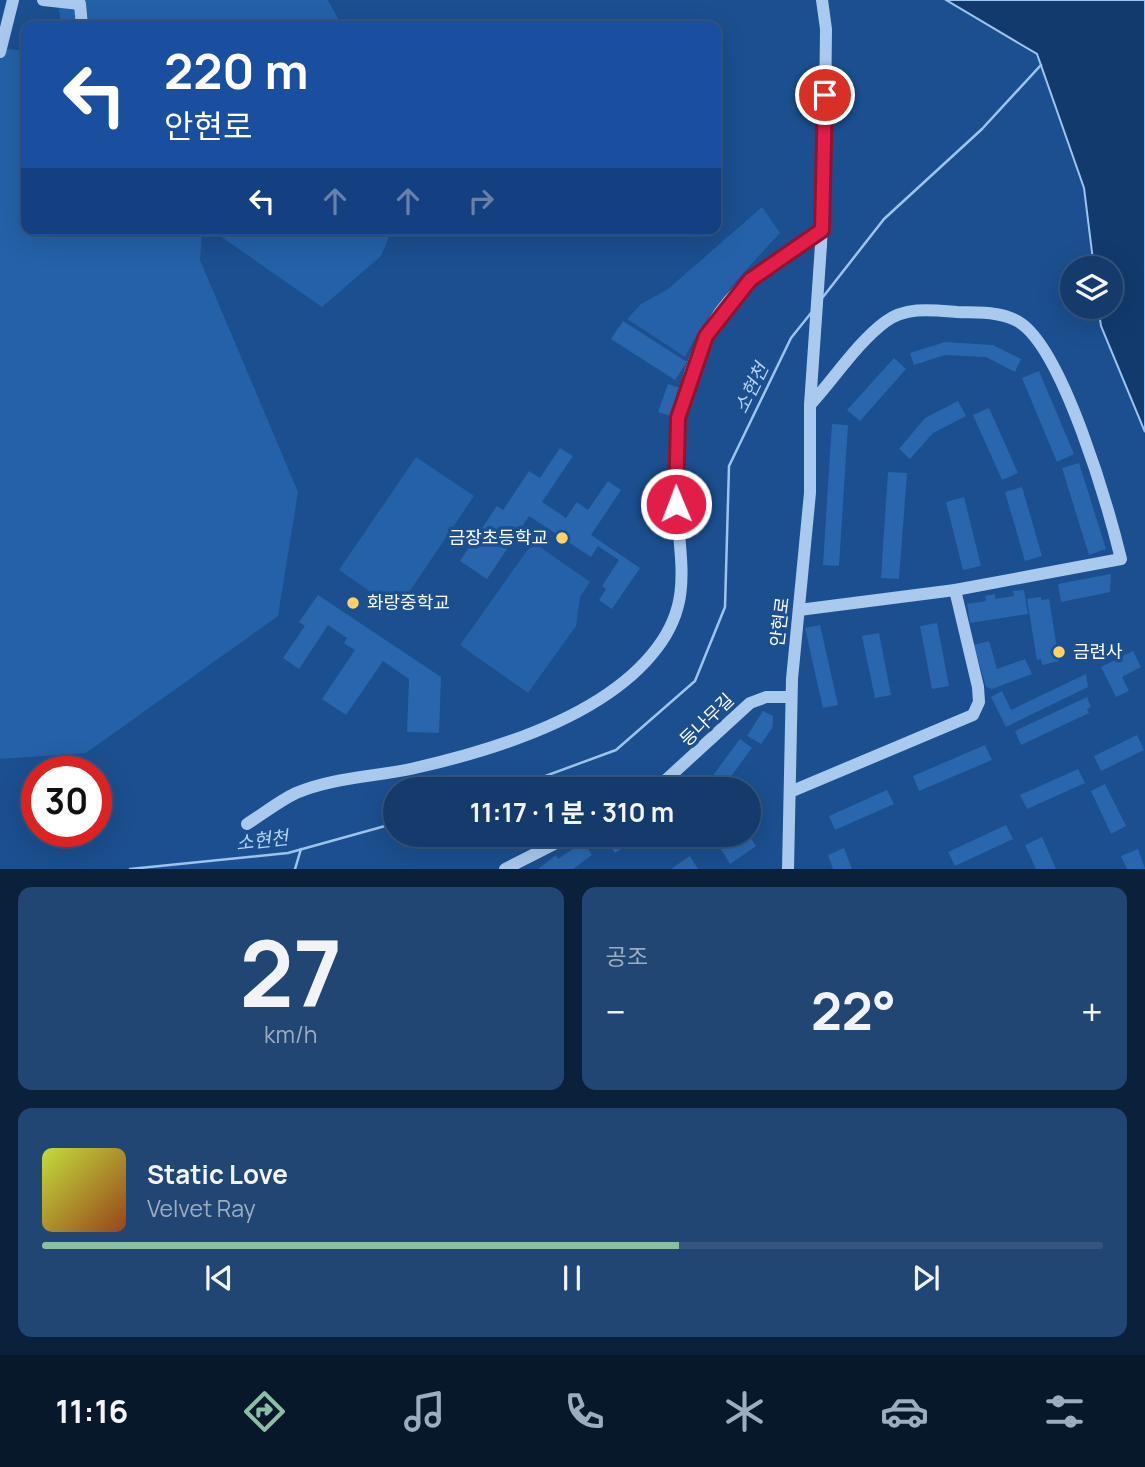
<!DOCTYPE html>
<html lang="ko">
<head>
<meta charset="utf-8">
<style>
  :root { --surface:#143b6b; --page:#214673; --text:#f1f3f6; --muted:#9dadc1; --line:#33557e; --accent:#8abfa5 }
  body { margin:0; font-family:Manrope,"Noto Sans KR",sans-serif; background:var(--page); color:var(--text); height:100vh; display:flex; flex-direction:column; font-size:26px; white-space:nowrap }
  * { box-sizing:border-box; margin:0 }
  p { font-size:23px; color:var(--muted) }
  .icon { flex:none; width:38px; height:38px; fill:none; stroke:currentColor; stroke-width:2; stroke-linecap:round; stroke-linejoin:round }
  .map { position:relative; height:869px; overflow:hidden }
  .panel { display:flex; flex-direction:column; gap:18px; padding:18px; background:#0b203b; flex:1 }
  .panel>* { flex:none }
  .banner { position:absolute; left:21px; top:21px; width:700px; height:214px; border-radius:14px; box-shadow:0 7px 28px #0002,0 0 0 2px var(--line); background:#1a4fa0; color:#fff; overflow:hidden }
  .buttons { position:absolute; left:1060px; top:256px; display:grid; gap:14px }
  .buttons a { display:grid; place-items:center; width:63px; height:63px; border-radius:50%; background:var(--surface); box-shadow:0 7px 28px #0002,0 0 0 2px var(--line); font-size:35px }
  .speed { position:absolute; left:21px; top:756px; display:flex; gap:14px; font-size:35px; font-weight:700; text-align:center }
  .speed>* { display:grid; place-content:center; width:91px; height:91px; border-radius:50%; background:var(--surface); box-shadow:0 7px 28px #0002,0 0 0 2px var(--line); line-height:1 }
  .speed .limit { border:10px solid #d22; background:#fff; color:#111 }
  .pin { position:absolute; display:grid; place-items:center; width:60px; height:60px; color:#fff; margin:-30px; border:4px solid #fff; border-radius:50%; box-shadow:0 2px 7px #0007 }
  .me { position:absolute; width:77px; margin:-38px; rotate:359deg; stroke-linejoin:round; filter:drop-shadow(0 0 5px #0008) }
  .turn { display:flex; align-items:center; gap:24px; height:147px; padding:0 28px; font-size:32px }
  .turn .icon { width:91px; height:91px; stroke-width:2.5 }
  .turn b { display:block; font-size:49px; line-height:60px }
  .lanes { display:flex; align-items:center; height:66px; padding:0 28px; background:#0003; justify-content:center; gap:35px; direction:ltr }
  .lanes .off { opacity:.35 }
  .big { font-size:52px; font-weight:700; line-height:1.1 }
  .panel .tile { flex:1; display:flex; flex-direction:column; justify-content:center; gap:10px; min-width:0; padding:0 24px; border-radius:14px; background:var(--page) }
  .panel .dial { align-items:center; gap:0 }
  .dial b { font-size:91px; line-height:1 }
  .song { display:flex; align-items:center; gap:21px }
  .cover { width:84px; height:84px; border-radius:10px; background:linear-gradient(135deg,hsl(70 70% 55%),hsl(20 70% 35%)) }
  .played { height:7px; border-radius:4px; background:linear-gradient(90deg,var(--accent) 60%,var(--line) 60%) }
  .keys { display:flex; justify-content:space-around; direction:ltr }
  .heat { display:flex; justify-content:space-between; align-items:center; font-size:38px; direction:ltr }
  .panel .tiles { flex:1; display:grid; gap:18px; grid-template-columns:1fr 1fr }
  .tile:last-child { grid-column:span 2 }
  .trip { position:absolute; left:383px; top:777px; width:378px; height:70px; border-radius:35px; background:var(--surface); box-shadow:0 7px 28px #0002,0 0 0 2px var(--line); font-weight:700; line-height:70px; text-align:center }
  .dock { display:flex; height:112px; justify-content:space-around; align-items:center; background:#08182b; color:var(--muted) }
  .dock .icon { width:49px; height:49px }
  .dock .active { color:var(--accent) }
  .dock b { font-size:32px; color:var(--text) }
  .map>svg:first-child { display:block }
</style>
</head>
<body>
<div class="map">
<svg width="1145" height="869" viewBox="0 0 1145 869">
  <rect width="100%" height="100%" fill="#1b4f8f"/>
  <!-- green -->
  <g fill="#2461a8">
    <polygon points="58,0 328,0 342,26 61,26"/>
    <polygon points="0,48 26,51 26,229 202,229 200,260 298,492 278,616 86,753 0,759"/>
    <path d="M762,207L780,233C742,274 710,307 685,357L627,319L641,304L668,289Z"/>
    <polygon points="210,229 392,229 381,256 322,307"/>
    <polygon points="416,457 474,496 397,610 339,570"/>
    <polygon points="533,542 590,582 580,597 576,626 528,693 460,645"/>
  </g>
  <!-- water -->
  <polygon fill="#123a6d" stroke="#9cc4f0" stroke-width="2" points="946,0 1145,0 1145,432 1101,326 1098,306 1111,306 1111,268 1094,268 1084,188 1037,54"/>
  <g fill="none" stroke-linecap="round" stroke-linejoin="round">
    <!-- stream -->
    <g stroke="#9cc4f0" stroke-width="2.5">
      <polyline points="823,297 884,219 982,129 1041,65"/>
      <polyline points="510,789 616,750 695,681 725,607 729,466 791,338 811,313"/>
      <polyline points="130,869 288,853 396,823"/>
      <polyline points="295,869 301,849"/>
    </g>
  </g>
  <!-- building -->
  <g fill="#2a66ad">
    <polygon points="623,321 687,362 675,380 611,339"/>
    <polygon points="945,342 993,345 1021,359 1015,372 986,357 945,355 914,365 910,353"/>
    <polygon points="894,358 906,369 860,421 847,410"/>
    <polygon points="1039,371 1074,454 1057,462 1022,378"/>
    <polygon points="668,384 680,388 671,416 658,412"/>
    <polygon points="958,401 966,416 933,433 910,459 899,449 925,418"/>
    <polygon points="989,408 1018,473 1002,480 973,415"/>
    <polygon points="832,424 848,425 839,566 823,565"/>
    <polygon points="560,448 573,456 542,502 566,518 577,502 588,510 608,481 621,490 591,535 640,568 612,609 599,600 606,589 602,586 619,560 598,546 591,557 529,516 487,579 460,561 497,506 503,510 529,471 540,478"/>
    <polygon points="1079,463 1106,549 1089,555 1062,468"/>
    <polygon points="888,472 907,473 899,579 881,578"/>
    <polygon points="1022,487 1042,556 1025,561 1005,492"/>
    <polygon points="964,497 981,566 963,570 946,502"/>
    <polygon points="1111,574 1110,592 1061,602 1058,584"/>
    <polygon points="1024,590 1028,614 970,623 967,604 986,601 985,596 995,594 995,599 1014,596 1013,591"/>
    <polygon points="318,595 441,677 439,733 407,732 409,679 383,661 346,715 322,699 355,650 344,643 347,638 328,625 299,669 283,658 305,626 299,622"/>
    <polygon points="1041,597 1041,600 1049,599 1059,661 1042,665 1041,659 1037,660 1027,599"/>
    <polygon points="937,623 949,686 932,689 920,626"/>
    <polygon points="820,625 838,705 823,708 805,628"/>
    <polygon points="879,633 891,695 875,698 862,636"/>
    <polygon points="989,641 997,669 1025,659 1032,674 992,689 986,687 974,645"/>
    <polygon points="1133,651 1141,667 1122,677 1129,691 1116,697 1101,667"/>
    <polygon points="1086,674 1088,687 1006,727 991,697 1002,691 1011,710"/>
    <polygon points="1087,697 1091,707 1087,709 1089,713 1021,745 1015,731"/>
    <polygon points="763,711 773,716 773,720 772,728 761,744 747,736"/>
    <polygon points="1137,735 1144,750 1101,771 1094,756"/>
    <polygon points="740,739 752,748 723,787 711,778"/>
    <polygon points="985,745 992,760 919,791 913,776"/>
    <polygon points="1078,769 1085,783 1027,809 1020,795"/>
    <polygon points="1105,784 1126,826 1111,834 1091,791"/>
    <polygon points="887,790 894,804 835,830 829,816"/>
    <polygon points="1006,825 1013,839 955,866 948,852"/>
    <polygon points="614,835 650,835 641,840 639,837 615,853 606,840"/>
    <polygon points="728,835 749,835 756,846 730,864 721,849 728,845 724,838"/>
    <polygon points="1042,837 1056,869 1036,869 1025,845"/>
    <polygon points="583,842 592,855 573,869 538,869 556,855 558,859"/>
    <polygon points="844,848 852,869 833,869 828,855"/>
    <polygon points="1138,849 1145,869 1127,869 1121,856"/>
    <polygon points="690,856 698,869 671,869"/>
  </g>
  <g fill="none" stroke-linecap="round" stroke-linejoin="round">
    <!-- minor -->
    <g stroke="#a9c9ee" stroke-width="12">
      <polyline points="43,0 80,4 82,26"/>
      <polyline points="0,52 13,0"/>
      <path d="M799,610L955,590L1121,559C1108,506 1063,349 1019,322C1001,311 978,313 957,312C933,310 906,306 885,322C858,342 833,380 810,405"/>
      <polyline points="656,789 750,703 766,697 791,697"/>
      <polyline points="790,792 973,715 979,702 978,687 955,590"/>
      <path d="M247,824C263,814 279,801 296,793C333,777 376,777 415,768C495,750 606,716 657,648C689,606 682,571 678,522C670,437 681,336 752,278C774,261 799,246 822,230"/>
      <polyline points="505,869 572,835"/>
      <polyline points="788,869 792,679 810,493 810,405 821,245 825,117 826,29 822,0"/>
    </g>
  </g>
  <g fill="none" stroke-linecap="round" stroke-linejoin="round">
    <defs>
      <polyline id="route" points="676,504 678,418 706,336 750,280 822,230 825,95"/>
    </defs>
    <!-- route casing -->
    <use href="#route" stroke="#92132f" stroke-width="18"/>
    <!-- route -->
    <use href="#route" stroke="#e11d48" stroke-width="12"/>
  </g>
  <!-- markers -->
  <g fill="#ffd166" stroke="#1b4f8f" stroke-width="2.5">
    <circle cx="562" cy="538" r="7"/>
    <circle cx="353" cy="603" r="7"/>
    <circle cx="1059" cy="652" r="7"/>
  </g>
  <g text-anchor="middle" stroke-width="7" stroke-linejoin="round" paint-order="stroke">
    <!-- poi labels -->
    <g font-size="18" fill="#fff" stroke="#1b4f8f" text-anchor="start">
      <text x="548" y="544" text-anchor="end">금장초등학교</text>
      <text x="367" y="609">화랑중학교</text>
      <text x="1073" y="658">금련사</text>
    </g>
    <!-- street labels -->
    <g font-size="18" fill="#fff" stroke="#1b4f8f">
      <text transform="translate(780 622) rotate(-83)" y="6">안현로</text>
      <text transform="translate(707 720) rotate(-44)" y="6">등나무길</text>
    </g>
    <!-- water labels -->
    <g font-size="19" font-style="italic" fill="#b5d3f5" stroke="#1b4f8f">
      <text transform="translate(751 388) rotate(-64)" y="7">소현천</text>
      <text transform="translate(262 840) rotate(-7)" y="7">소현천</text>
    </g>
  </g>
</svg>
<div class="buttons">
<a><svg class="icon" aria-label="layers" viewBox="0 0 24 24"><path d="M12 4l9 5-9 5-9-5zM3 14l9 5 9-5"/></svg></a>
</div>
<div class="speed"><div class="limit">30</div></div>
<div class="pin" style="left:825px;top:95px;background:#d93025"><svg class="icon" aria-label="arrive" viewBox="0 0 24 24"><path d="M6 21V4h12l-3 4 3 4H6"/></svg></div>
<svg class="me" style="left:676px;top:504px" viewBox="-20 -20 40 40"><circle r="17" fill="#e11d48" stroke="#fff" stroke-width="3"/><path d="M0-11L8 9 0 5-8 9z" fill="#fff"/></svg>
<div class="trip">11:17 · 1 분 · 310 m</div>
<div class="banner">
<div class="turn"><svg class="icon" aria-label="left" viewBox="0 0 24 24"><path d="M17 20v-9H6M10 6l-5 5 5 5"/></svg><div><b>220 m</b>안현로</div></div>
<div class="lanes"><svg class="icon" aria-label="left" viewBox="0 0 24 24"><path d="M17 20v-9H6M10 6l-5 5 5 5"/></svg><svg class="icon off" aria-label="ahead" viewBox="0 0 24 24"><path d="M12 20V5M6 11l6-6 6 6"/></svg><svg class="icon off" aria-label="ahead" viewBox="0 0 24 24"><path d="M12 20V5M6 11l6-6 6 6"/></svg><svg class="icon off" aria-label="right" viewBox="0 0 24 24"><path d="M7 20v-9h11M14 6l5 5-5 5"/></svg></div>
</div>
</div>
<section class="panel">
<div class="tiles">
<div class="tile dial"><b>27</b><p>km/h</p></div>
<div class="tile"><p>공조</p>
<div class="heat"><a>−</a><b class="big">22°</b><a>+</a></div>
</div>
<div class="tile">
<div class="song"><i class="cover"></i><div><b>Static Love</b><p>Velvet Ray</p></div></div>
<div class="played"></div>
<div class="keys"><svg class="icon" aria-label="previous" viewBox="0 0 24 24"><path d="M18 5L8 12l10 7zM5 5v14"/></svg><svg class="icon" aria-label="pause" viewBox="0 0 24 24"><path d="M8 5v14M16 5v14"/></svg><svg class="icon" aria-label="next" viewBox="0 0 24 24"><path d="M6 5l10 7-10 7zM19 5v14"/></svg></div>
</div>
</div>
</section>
<nav class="dock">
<b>11:16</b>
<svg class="icon active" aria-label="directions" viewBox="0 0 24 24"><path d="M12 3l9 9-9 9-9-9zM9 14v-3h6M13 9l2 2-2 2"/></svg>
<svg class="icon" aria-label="music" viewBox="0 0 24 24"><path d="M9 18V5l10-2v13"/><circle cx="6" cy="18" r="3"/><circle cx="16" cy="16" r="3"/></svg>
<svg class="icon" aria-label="phone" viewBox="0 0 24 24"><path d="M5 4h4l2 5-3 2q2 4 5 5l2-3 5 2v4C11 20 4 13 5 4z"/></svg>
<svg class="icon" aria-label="climate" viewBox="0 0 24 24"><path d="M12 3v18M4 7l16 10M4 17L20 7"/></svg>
<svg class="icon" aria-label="car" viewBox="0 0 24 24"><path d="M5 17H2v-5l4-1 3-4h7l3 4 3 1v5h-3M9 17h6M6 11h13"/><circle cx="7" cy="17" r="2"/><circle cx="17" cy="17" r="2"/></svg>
<svg class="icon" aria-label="filters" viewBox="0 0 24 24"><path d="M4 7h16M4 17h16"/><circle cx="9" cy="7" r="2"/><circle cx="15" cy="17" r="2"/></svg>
</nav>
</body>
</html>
